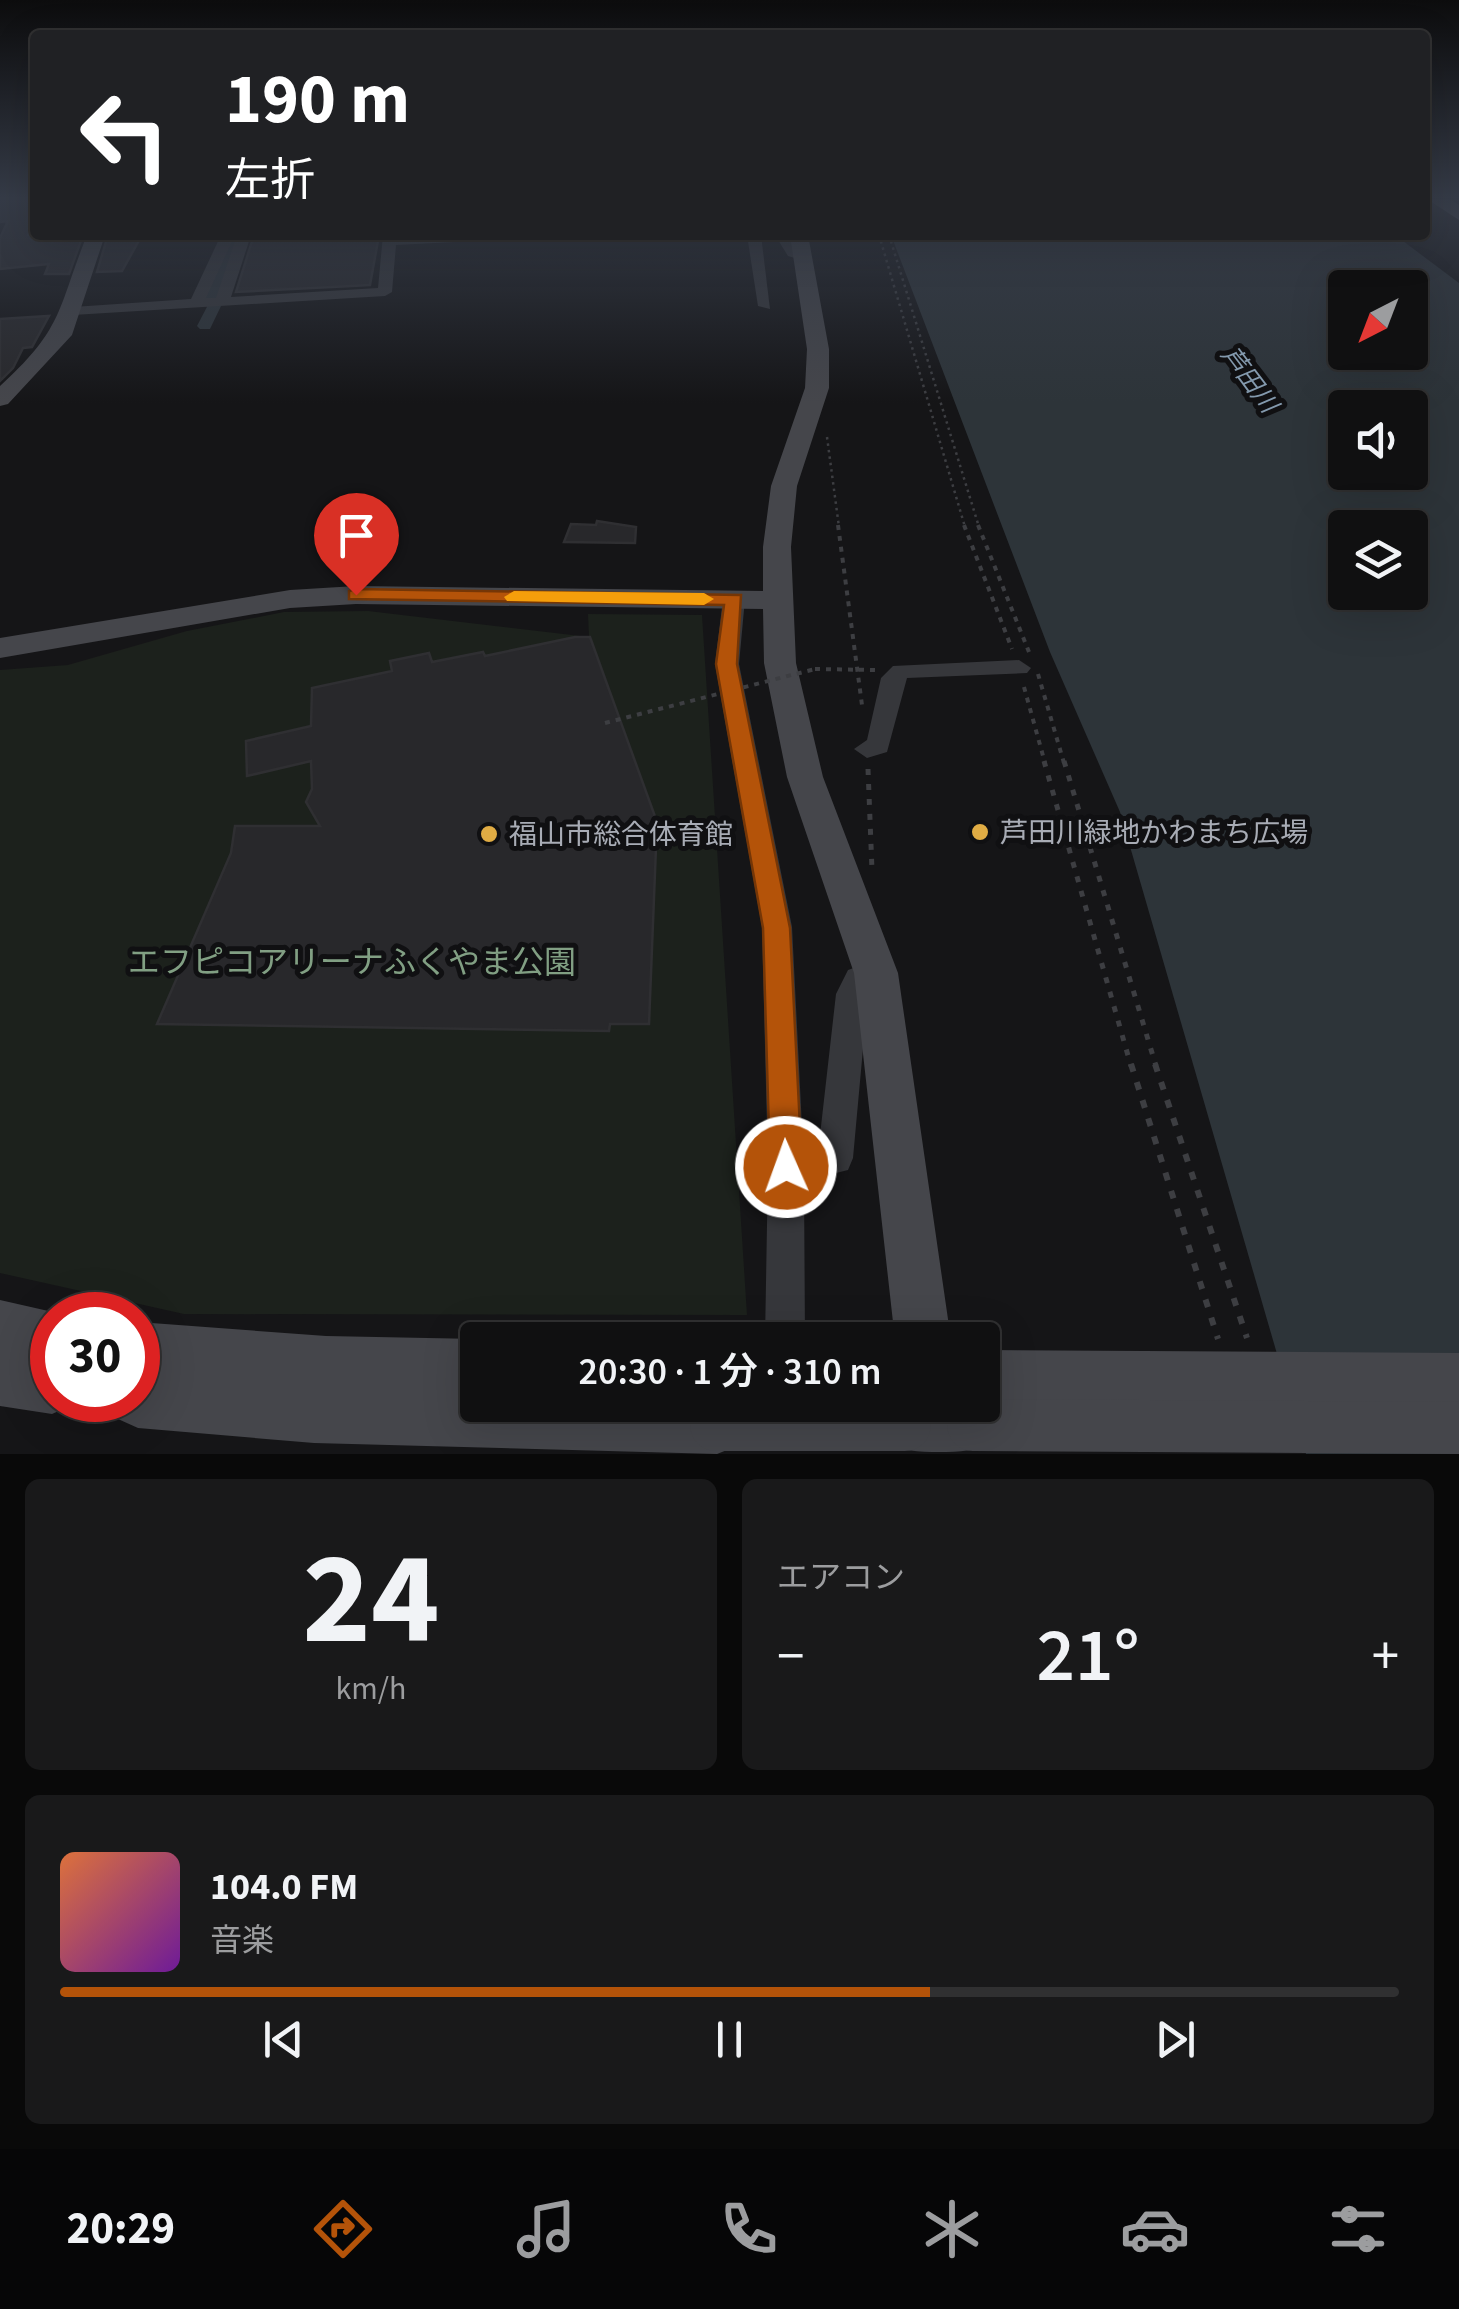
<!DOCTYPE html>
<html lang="ja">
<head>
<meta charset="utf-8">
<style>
  :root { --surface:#101011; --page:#19191a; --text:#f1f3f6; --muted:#9c9d9f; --line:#303031; --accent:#b45309 }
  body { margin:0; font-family:"Source Sans 3","Noto Sans JP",sans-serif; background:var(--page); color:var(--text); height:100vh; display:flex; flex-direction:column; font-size:38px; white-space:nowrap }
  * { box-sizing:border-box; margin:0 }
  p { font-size:32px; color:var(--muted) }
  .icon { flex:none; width:55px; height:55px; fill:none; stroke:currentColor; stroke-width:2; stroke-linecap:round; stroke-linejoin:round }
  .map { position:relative; height:1454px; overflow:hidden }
  .details { display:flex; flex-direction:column; gap:25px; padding:25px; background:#090909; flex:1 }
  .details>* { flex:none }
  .guide { position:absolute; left:30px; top:30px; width:1400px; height:210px; border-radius:10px; box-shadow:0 10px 40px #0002,0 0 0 2px var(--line); background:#202124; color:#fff; overflow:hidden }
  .needle { width:65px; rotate:222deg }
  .buttons { position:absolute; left:1328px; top:270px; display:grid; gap:20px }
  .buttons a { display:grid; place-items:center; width:100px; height:100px; border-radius:10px; background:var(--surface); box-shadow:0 10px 40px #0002,0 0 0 2px var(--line); font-size:50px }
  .speed { position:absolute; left:30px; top:1292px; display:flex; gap:20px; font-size:50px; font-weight:700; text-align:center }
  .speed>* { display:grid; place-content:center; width:130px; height:130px; border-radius:50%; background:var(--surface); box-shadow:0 10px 40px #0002,0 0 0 2px var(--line); line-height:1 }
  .speed .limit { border:15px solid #d22; background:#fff; color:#111 }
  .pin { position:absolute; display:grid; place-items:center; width:85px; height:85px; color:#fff; margin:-102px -42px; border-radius:50% 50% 50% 0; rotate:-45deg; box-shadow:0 0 10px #0007 }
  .pin .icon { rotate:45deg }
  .me { position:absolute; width:110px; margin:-55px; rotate:358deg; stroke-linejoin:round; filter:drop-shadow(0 0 8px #0008) }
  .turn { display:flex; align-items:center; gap:35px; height:210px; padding:0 30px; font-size:45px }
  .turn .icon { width:130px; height:130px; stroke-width:2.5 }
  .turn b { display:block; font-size:70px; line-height:85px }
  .big { font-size:75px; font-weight:600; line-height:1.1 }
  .details .tile { flex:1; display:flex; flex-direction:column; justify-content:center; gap:15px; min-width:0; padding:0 35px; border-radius:15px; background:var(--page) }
  .details .dial { align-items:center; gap:0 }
  .dial b { font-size:130px; line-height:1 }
  .song { display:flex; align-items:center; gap:30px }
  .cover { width:120px; height:120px; border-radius:15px; background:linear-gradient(135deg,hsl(20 70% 55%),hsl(280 70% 35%)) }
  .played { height:10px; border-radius:5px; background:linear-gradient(90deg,var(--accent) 65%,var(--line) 65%) }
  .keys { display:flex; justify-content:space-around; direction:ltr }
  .heat { display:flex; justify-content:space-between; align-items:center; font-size:55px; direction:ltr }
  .details .tiles { flex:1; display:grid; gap:25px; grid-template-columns:1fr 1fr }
  .tile:last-child { grid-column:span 2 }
  .trip { position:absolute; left:460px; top:1322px; width:540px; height:100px; border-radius:10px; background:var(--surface); box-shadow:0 10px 40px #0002,0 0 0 2px var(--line); font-weight:600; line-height:100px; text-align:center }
  .tab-bar { display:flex; height:160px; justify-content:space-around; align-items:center; background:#060607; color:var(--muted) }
  .tab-bar .icon { width:70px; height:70px }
  .tab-bar .current { color:var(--accent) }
  .tab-bar b { font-size:45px; color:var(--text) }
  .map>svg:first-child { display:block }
</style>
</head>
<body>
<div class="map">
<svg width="1459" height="1454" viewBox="0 0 1459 1454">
  <rect width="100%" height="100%" fill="#151517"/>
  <!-- green -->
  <polygon fill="#1c211c" points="368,611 589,637 588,614 702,615 747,1315 184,1314 0,1273 0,670 68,665 187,631 284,612"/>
  <!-- water -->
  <path fill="#2d3439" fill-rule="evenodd" d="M891,235H1395L1459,283V1454H1306L1120,812L1050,652ZM1345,288H1410V352H1345ZM1345,408H1410V472H1345ZM1345,528H1410V592H1345Z"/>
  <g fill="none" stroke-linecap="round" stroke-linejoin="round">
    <!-- canal -->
    <polygon fill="#2d3439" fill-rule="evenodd" points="229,235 243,235 215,302 221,306 210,329 200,329 197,326 209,303 203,299"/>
  </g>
  <!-- building -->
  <g fill="#28282b" stroke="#2f2f32" stroke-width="2.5">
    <polygon points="0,199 35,199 35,220 28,235 83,235 69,274 45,274 49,264 0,269 0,238 8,221 0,222"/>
    <polygon points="108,235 142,235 122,271 97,272"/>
    <polygon points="254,235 379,235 370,285 236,292"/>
    <polygon points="49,316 32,347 23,348 13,368 0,381 0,319"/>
    <polygon points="597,521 636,527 635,543 564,542 571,524 596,525"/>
    <polygon points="575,637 590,637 657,822 649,1024 610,1024 609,1031 157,1024 231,853 235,826 320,826 306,802 312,789 311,761 247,776 246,741 311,726 312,688 392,671 390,661 429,653 432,662 483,652 485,656"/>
  </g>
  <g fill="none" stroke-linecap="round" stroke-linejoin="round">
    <!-- path-far3 -->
    <g stroke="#3d3e42" stroke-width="2.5" stroke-dasharray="2.5 4" stroke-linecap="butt">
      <polyline points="879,235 965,527"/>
      <polyline points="889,235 979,527"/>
      <polyline points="827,437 839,527"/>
    </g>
    <!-- path-far2 -->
    <g stroke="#3d3e42" stroke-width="4" stroke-dasharray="5 6" stroke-linecap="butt">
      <polyline points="838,525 862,705"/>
      <polyline points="964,525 1012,649"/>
      <polyline points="978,525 1029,652"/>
      <polyline points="815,669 875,670"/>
      <polyline points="1038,674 1064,763"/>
      <polyline points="1024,687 1045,763"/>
    </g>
    <!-- path-far1 -->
    <g stroke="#3d3e42" stroke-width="5" stroke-dasharray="6 9" stroke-linecap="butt">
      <polyline points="1044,761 1131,1066"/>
      <polyline points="1064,761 1156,1066"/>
      <polyline points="868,769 872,870"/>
    </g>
    <!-- path -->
    <g stroke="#3d3e42" stroke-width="6" stroke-dasharray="8 11" stroke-linecap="butt">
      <polyline points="1131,1064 1218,1339"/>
      <polyline points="1155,1064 1247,1338"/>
    </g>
    <!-- street -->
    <g fill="#36373b" fill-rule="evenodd">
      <polygon points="221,235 235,235 206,298 216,298 237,235 251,235 231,297 378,288 383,235 521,235 514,239 396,245 392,292 385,296 73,315 66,311 73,307 191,299"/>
      <polygon points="747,235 761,235 770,309 758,306"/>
      <polygon points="775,235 789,235 798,250 812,257 805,261 788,256"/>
      <polygon points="734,592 745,599 739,664 792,927 803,1147 819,1144 836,994 848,970 876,960 887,964 891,973 887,982 870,988 868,994 853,1158 848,1170 804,1181 805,1340 765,1340 768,1167 762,927 715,664 723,599"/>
      <polygon points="1019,660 1031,668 1027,673 907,678 887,752 867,758 854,749 867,740 881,678 893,666"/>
    </g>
    <!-- secondary -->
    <g fill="#45464b" fill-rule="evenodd">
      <path d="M87,235H105L72,335L8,404L0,406V386C64,328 57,310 87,235Z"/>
      <polygon points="790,235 808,235 829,349 829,388 797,486 791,547 796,663 823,777 898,973 951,1340 895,1340 854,973 787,777 764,663 763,609 356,604 290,608 0,658 0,638 290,590 356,586 763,591 763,547 771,486 805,388 807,349"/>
      <polygon points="0,1300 66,1315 52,1315 52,1400 74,1400 72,1405 52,1414 0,1406"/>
      <polygon points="138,1322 326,1336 478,1339 478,1405 737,1405 745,1425 737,1446 717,1454 314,1443 138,1428 118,1419 110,1400 138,1400"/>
      <path d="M982,1400L994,1404L1002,1425L994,1446C962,1454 916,1454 884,1446L876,1425L884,1405H982Z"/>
    </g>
    <!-- primary -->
    <polygon fill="#53545a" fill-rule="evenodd" points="1427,199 1450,199 1459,205 1459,220"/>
    <!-- path-bridge -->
    <polyline stroke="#3d3e42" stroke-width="4" stroke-dasharray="5 6" stroke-linecap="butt" points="605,723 815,669"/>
    <!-- secondary-bridge -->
    <g stroke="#45464b" stroke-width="52">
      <polyline points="982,1376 1459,1379"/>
      <polyline points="716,1425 905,1425"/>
      <polyline points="973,1425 1459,1428"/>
    </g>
  </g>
  <!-- sky -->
  <linearGradient id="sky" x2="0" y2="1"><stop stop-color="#0c0c0d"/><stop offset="0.49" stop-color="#353b47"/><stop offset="1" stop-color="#353b47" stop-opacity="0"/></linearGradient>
  <rect width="1459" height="403" fill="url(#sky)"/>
  <!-- route -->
  <polygon fill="#b45309" stroke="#753606" stroke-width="2.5" points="356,589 741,595 737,664 790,928 802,1167 797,1178 786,1183 775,1178 770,1167 763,928 716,664 724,605 349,599 349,591"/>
  <!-- slow -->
  <polygon fill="#f59e0b" points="514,591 704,593 714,599 704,605 507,601 504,597"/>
  <!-- markers -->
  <g fill="#e0ac44" stroke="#101012" stroke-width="4">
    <circle cx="980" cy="832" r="10"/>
    <circle cx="489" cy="834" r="10"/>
  </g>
  <g text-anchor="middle" stroke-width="10" stroke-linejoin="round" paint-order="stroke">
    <!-- far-water labels -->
    <g font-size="25" font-style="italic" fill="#8399ad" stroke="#101012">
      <text transform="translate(1250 379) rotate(53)" y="9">芦田川</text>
    </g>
    <!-- poi labels -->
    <g font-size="28" fill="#a8acb5" stroke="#101012" text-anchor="start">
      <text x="1000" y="842">芦田川緑地かわまち広場</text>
      <text x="509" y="844">福山市総合体育館</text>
    </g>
    <!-- near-park labels -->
    <g font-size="32" fill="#819f83" stroke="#101012">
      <text x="352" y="973">エフピコアリーナふくやま公園</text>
    </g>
  </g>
</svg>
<div class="buttons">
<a><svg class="needle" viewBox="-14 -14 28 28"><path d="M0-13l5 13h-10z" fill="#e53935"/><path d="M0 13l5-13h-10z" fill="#9c9d9f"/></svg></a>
<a><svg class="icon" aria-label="sound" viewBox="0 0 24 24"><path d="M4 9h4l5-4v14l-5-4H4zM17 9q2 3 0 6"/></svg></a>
<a><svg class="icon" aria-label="layers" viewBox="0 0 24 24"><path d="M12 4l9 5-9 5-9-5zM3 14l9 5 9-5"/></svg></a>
</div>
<div class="speed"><div class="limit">30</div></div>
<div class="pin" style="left:356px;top:595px;background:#d93025"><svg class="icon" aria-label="arrive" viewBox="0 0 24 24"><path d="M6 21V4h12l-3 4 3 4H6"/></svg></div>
<svg class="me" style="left:786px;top:1167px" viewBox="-20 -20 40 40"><circle r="17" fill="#b45309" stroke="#fff" stroke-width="3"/><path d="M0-11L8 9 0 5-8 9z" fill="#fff"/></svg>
<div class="trip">20:30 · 1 分 · 310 m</div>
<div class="guide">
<div class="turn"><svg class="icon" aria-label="left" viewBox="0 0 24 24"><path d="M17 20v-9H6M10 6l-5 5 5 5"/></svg><div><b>190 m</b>左折</div></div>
</div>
</div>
<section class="details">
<div class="tiles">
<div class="tile dial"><b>24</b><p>km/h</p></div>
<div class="tile"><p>エアコン</p>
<div class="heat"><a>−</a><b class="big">21°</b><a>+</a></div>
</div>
<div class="tile">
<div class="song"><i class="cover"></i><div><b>104.0 FM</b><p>音楽</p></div></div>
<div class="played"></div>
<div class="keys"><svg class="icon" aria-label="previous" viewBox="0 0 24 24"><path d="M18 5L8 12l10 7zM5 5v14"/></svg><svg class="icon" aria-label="pause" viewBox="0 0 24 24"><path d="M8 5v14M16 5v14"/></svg><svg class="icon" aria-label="next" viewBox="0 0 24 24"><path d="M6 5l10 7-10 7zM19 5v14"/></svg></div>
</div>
</div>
</section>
<nav class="tab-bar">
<b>20:29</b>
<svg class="icon current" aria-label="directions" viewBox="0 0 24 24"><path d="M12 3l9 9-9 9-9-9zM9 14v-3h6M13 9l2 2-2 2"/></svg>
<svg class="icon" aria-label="music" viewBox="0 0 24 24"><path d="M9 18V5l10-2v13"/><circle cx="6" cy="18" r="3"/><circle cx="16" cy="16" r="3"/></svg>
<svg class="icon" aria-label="phone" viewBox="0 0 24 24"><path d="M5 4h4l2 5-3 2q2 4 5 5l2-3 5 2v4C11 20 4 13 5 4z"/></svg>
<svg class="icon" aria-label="climate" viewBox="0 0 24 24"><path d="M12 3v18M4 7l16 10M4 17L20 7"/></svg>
<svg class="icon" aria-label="car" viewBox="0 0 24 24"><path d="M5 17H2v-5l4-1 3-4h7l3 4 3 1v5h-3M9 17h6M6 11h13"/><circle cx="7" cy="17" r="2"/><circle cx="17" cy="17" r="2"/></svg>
<svg class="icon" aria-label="filters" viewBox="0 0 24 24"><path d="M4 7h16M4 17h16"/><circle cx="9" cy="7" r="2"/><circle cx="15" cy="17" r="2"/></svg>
</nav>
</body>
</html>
